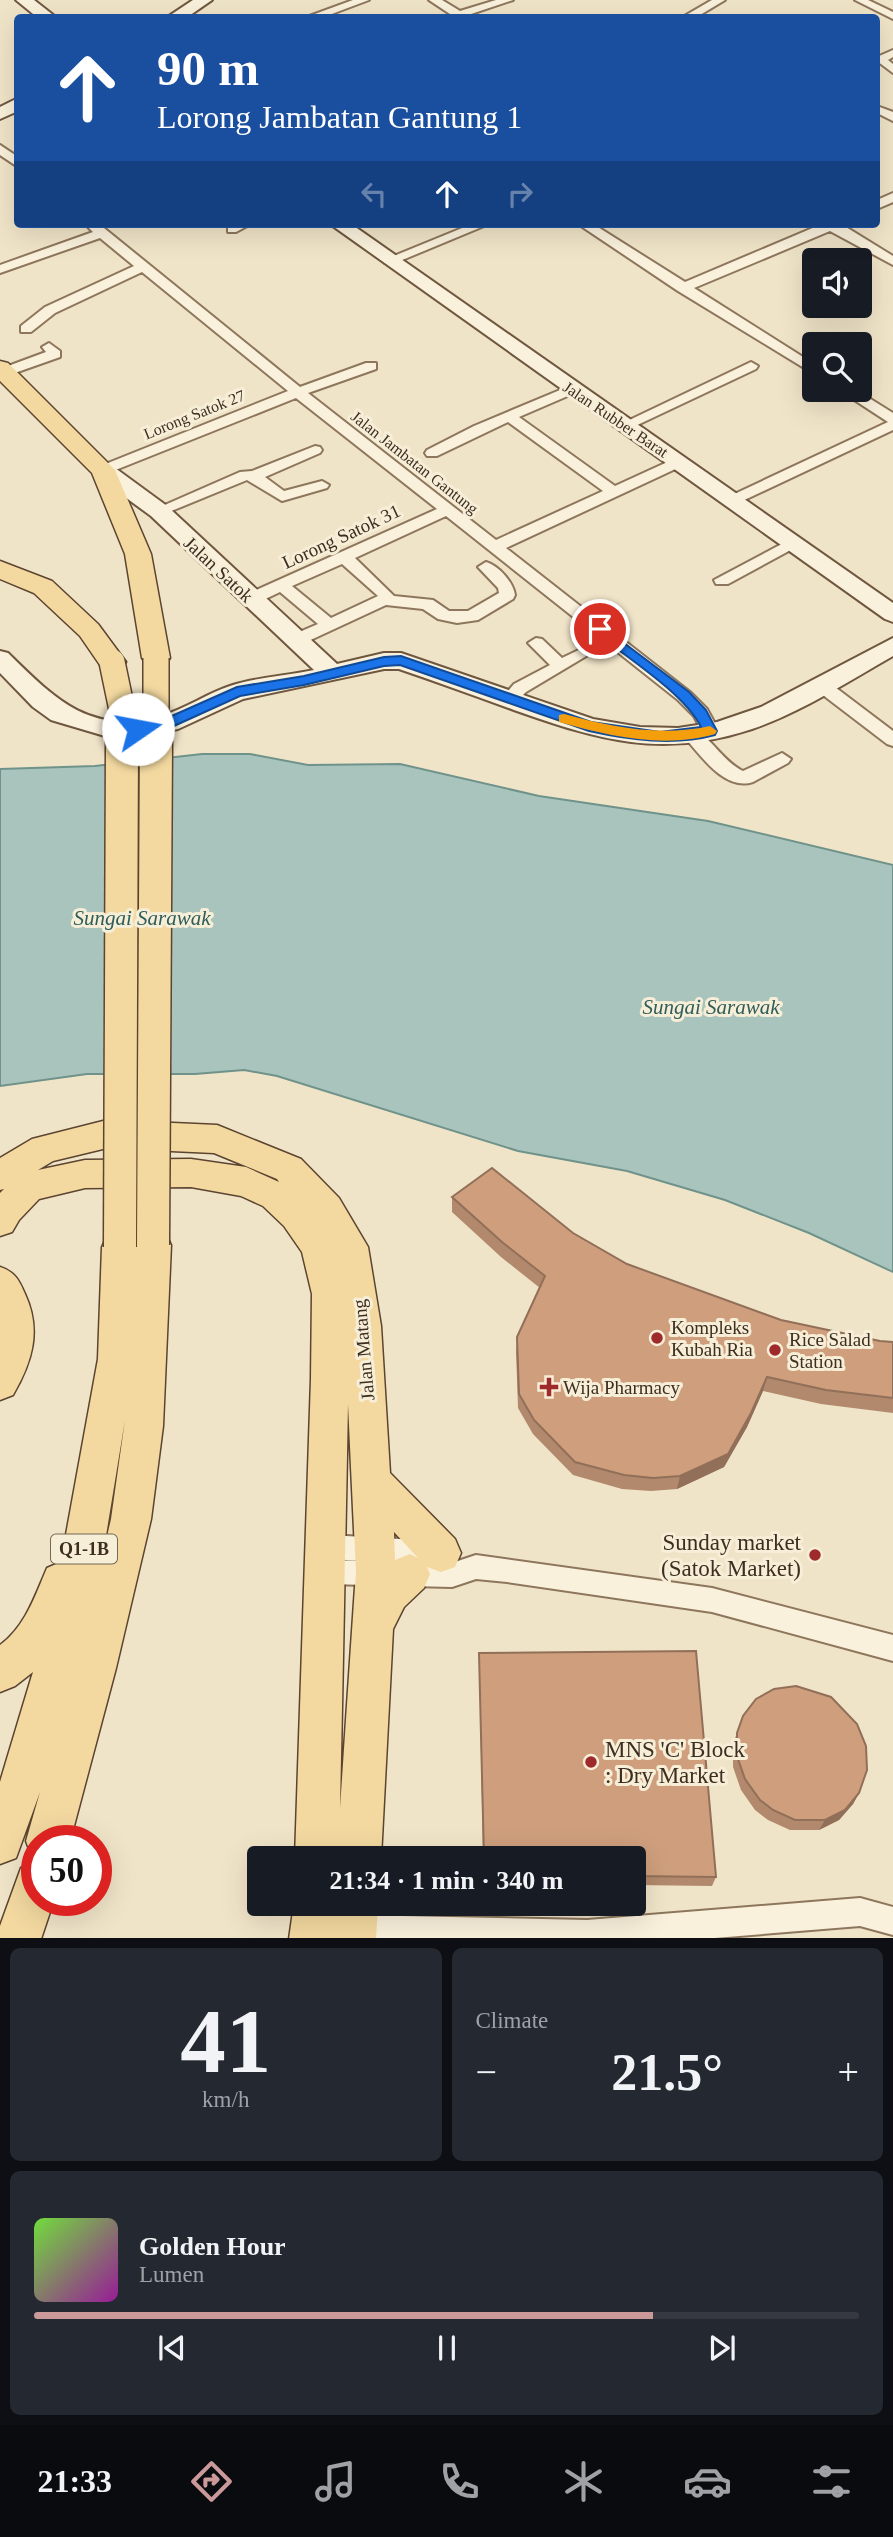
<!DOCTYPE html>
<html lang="en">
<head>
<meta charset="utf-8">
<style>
  :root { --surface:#171b24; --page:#242831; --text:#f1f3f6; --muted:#9ea1a6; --line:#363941; --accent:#cc999b }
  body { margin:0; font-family:Georgia,serif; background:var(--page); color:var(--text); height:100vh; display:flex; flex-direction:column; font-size:26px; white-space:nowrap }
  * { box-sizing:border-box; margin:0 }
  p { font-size:23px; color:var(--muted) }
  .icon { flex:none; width:38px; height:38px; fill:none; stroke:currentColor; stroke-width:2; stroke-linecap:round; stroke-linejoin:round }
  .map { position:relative; height:1938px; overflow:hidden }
  .panel { display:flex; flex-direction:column; gap:10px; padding:10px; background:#0d0f14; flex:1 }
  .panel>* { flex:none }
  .guide { position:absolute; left:14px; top:14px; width:866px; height:214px; border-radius:7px; box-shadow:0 7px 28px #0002; background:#1a4fa0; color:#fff; overflow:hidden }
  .tools { position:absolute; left:802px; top:248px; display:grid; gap:14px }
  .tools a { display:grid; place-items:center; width:70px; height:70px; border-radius:7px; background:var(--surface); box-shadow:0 7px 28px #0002; font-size:35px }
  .speed { position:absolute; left:21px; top:1825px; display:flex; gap:14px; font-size:35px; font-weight:700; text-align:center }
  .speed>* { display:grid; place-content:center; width:91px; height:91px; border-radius:50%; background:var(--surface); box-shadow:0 7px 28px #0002; line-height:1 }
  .speed .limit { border:10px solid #d22; background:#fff; color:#111 }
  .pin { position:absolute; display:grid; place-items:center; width:60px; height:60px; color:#fff; margin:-30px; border:4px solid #fff; border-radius:50%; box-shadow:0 2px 7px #0007 }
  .me { position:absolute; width:77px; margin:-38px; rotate:78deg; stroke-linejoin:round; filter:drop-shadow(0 0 5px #0008) }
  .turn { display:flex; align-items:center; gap:24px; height:147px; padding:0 28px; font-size:32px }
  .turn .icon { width:91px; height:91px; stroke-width:2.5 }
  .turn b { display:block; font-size:49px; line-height:60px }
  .lanes { display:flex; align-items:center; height:66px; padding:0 28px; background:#0003; justify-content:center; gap:35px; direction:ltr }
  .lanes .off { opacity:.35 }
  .big { font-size:52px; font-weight:700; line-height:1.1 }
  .panel .widget { flex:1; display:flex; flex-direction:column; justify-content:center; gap:10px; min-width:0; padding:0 24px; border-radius:10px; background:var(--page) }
  .panel .dial { align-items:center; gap:0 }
  .dial b { font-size:91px; line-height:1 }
  .song { display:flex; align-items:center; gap:21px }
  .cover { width:84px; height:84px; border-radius:10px; background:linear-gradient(135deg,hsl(100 70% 55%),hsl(300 70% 35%)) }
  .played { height:7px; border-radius:4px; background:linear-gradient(90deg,var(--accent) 75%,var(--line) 75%) }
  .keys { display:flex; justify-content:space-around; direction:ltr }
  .heat { display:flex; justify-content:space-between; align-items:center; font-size:38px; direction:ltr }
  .panel .tiles { flex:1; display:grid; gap:10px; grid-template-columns:1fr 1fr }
  .widget:last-child { grid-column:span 2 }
  .trip { position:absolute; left:247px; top:1846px; width:399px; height:70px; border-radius:7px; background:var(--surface); box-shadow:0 7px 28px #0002; font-weight:700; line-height:70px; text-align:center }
  .dock { display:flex; height:112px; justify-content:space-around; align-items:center; background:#090b0e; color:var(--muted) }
  .dock .icon { width:49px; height:49px }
  .dock .current { color:var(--accent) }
  .dock b { font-size:32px; color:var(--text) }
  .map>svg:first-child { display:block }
</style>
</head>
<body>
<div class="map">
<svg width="893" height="1939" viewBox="0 0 893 1939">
  <rect width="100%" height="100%" fill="#f0e4c8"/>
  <!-- water -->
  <polygon fill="#a9c4bc" stroke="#6f938a" stroke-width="2" points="202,754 250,754 308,765 400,764 539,796 708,821 893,865 893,1272 809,1233 725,1200 627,1171 518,1151 277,1076 244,1070 195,1074 87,1074 0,1086 0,769 95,766"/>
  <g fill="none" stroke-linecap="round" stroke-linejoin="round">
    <defs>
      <g id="street">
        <polygon points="353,0 369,0 321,18 304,18"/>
        <polygon points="429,0 442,0 460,11 496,0 513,0 468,15 470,18 456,18"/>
        <polygon points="712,0 725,0 695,18 681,18"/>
        <polygon points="855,0 868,0 893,12 893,19"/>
        <polygon points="893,50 893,57 888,60 893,64 893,73 877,61 877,57"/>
        <polygon points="877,106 893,112 893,121 877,113"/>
        <polygon points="0,145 18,157 18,167 0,155"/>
        <polygon points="893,193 893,202 877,209 877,200"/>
        <path d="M85,224H99L300,387L366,363H376V369L308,393L496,540L603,491L508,422L437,456H427L425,453L427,450L474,426L572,385L577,386V392L519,417L615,486L674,459H684L686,462L684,465L506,548L690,692L707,709L719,731L716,735H704L694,716L678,700L446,516L355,558L394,596L433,600L449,611H468L499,593L498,588L478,567L486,562C499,566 513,582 515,595L513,599L478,620L457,623L438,619L423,609L386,605L302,644H290L288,640L290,636L318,624L280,592L257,603H245L243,599L245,595L437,509L296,398L108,473H98L96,470L98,467L288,391L142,272L55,313L31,332H21V326L45,307L134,266L100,238L0,273V265L93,232ZM342,564L378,596L331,618L292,586Z"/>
        <polygon points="234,224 251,224 236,232 228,232 228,226"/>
        <polygon points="472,224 489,224 395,263 385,263 384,260"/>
        <polygon points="578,224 593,224 685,282 822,224 841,224 893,256 893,265 830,231 694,288 814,364 814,374 678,291"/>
        <polygon points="49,343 60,351 60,357 9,375 0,375 0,369 46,352 42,347"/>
        <polygon points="751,362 758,366 756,369 631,428 626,429 619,425"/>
        <polygon points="839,390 856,390 893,413 893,430 738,503 728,503 725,500 728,497 888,422"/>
        <polygon points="315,446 320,447 322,450 320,453 265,477 284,491 322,481 329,485 327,488 282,501 247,480 164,514 154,514 151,511 240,472 252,471"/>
        <polygon points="793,538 798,540 801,543 798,546 728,584 716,584 714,580"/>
        <polygon points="536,638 542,639 562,658 585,647 593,652 526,692 515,703 503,703 501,699 514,684 550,665 528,643"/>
        <polygon points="821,679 827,681 893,731 893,746 887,744 815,689 813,685"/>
        <path d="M692,729C709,734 723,762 743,771L782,753L791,759L788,763L753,782C725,791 702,757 686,739L683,735L686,731Z"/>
        <polygon points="328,1535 436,1541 445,1545 448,1553 441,1563 452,1563 476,1555 712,1588 893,1635 893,1661 712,1612 507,1582 476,1579 452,1587 327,1584 318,1580 315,1572 318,1564 327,1560 366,1561 328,1559 319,1555 316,1547 319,1539"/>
        <polygon points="860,1898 893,1907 893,1935 860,1926 703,1939 344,1939 340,1929 344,1919 354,1915 587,1920"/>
      </g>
      <g id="secondary">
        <polygon points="16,0 34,0 57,18 38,18"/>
        <polygon points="193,0 212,0 186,18 166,18"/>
        <polygon points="18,98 18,111 0,119 0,107"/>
        <polygon points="330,224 351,224 893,603 893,622 885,619"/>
        <path d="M103,464L111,465L167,506L337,664L384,653H401L593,719L640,727L678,728L717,722L761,707L893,638V656C847,682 802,712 752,729C662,759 599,740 514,710C476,696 437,682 399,669H384L243,699L178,729L138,737L105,736L51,720L33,707L0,673V651L8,653C55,699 90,736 161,716C185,709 206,694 230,686C257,677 286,676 314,670L151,516L95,475L92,470L95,465Z"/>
      </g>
      <g id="primary">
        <polygon points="0,361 8,363 115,470 151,554 170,658 166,664 156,667 146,664 142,658 125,554 92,473 0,381"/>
        <polygon points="0,561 52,581 98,624 126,662 122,668 112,671 102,668 80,636 34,593 0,579"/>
        <path d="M107,1120L217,1125L301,1159L339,1198L368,1247L381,1326L390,1473L455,1539L461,1553L455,1567L441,1572L427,1567L430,1574L424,1588L404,1607L393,1629L381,1858H295L311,1379L312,1294L302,1252L284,1226L263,1206L241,1196L191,1187L85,1188L39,1199L19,1220L12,1232L0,1236V1193L4,1189L0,1190V1158L32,1139ZM107,1148L214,1153L277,1179L279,1182L246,1167L191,1159L85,1160L38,1170L53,1161ZM348,1404L356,1572L340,1808ZM394,1532L418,1558L410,1554L395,1560Z"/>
        <path d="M153,1230L166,1234L171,1245L163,1426L151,1519L116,1668L70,1841H37V1858L32,1857L26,1841L40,1792L16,1858L0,1864V1782L33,1672L15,1686L0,1692V1645C25,1627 35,1596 47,1568L61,1562L98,1359L102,1247L107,1236L120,1232L133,1236L136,1243L140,1234ZM125,1420L111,1519L103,1554Z"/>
        <path d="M0,1267C15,1272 19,1280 25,1294C42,1331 32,1362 13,1395L0,1400Z"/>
        <polygon points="37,1862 37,1900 54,1900 41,1939 0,1939 0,1926 21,1868"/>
        <polygon points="294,1904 378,1904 376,1939 289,1939"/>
      </g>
    </defs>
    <!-- street casing -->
    <use href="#street" stroke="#8d765c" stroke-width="4"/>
    <!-- secondary casing -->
    <use href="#secondary" stroke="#6f573f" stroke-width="4"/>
    <!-- primary casing -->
    <use href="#primary" stroke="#5b4430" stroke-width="3"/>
    <!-- street -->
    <use href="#street" fill="#faf1dc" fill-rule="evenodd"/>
    <!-- secondary -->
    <use href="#secondary" fill="#faf1dc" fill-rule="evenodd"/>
    <!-- primary -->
    <use href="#primary" fill="#f3d9a0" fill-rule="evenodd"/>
    <defs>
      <g id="primary-bridge-far1">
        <polyline points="112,662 122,710 122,743"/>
        <polyline points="156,743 156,658"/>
      </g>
      <g id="primary-bridge">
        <polyline points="153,1245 156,741"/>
        <polyline points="120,1247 122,741"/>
      </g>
    </defs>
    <!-- primary-bridge-far1 casing -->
    <use href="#primary-bridge-far1" stroke="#5b4430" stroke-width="28" stroke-linecap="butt"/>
    <!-- primary-bridge casing -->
    <use href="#primary-bridge" stroke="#5b4430" stroke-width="35" stroke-linecap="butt"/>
    <!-- primary-bridge-far1 -->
    <use href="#primary-bridge-far1" stroke="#f3d9a0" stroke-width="25"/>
    <!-- primary-bridge -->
    <use href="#primary-bridge" stroke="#f3d9a0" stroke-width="32"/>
  </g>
  <!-- wall -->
  <g fill="#b2896c">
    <polygon points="452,1197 573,1233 627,1264 781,1320 880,1341 893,1342 893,1413 821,1404 763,1391 747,1427 724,1467 677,1489 651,1491 622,1489 573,1475 533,1434 518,1408 516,1351 517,1337 540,1288 501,1257 452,1212"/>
    <polygon points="479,1653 716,1877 712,1886 634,1885 634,1858 483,1858"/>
    <polygon points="743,1716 859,1793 853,1804 839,1820 819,1830 790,1830 768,1820 755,1810 741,1790 733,1767 733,1744"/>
  </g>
  <!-- shaded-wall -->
  <g fill="#916f58">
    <polygon points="767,1377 763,1391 747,1427 724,1467 677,1489 680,1476"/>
    <polygon points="859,1793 853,1804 839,1820 819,1830 825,1820"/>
  </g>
  <!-- building -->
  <g fill="#cf9f7d" stroke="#916f58" stroke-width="2">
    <polygon points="492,1168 573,1233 627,1264 781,1320 880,1341 893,1342 893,1398 826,1390 767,1377 751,1413 728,1454 680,1476 653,1478 624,1475 575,1462 534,1420 519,1394 517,1337 545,1276 502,1242 452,1197"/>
    <polygon points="696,1651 716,1877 634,1876 634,1858 484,1858 479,1653"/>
    <polygon points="796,1686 831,1697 857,1724 866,1746 867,1770 859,1793 845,1810 825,1820 795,1820 773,1810 760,1800 745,1779 737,1756 737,1733 743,1716 756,1699 774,1689"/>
  </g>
  <!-- route -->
  <path fill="#1a73e8" stroke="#114b97" stroke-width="2" d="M600,625L689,692L706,710L717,731L715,735C674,746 630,740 589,731L400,665L384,666L304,685L240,696L174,726L138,734L131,729L133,725L165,719L237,687L304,676L384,657L401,656L591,722L660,732L701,727C684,693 626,657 595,632V626Z"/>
  <!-- slow -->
  <path fill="#f59e0b" d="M564,714C611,727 661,737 710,726L717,731L715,734C664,749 609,736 559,722V715Z"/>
  <!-- markers -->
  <g fill="#9e2a2b" stroke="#f7eed8" stroke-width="2.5">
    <circle cx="657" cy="1338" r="7"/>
    <circle cx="775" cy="1350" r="7"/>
    <path d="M545.5 1376.5h7v7h7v7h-7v7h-7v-7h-7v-7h7z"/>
    <circle cx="815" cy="1555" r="7"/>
    <circle cx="591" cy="1762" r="7"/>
  </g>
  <g text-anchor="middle" stroke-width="6" stroke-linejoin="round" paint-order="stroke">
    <!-- far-street labels -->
    <g font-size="16" fill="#3d2e20" stroke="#f7eed8">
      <text transform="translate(194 414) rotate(-22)" y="6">Lorong Satok 27</text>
      <text transform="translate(616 419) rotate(34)" y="6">Jalan Rubber Barat</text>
      <text transform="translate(415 462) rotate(38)" y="6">Jalan Jambatan Gantung</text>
    </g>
    <!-- shield labels -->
    <rect fill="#f7eed8" stroke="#756857" stroke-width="2" x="51" y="1534.5" width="66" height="29" rx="5"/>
    <g font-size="18" font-weight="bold" fill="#3d2e20">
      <text x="84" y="1555">Q1-1B</text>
    </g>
    <!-- street labels -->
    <g font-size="19" fill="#3d2e20" stroke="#f7eed8">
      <text transform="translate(341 536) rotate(-25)" y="7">Lorong Satok 31</text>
      <text transform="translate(219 569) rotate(43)" y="7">Jalan Satok</text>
      <text transform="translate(363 1350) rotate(-95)" y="7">Jalan Matang</text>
    </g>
    <!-- poi labels -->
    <g font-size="19" fill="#3d2e20" stroke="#f7eed8" text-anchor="start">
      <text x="671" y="1334">Kompleks<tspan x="671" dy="22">Kubah Ria</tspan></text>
      <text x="789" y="1346">Rice Salad<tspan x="789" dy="22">Station</tspan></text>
      <text x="563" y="1394">Wija Pharmacy</text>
    </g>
    <!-- water labels -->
    <g font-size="21" font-style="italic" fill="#2f5d5a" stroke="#f7eed8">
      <text x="142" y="925">Sungai Sarawak</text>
      <text x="711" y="1014">Sungai Sarawak</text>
    </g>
    <!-- near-poi labels -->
    <g font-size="23" fill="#3d2e20" stroke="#f7eed8" text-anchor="end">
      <text x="801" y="1550">Sunday market<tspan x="801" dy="26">(Satok Market)</tspan></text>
      <text x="605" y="1757" text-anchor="start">MNS 'C' Block<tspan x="605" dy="26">: Dry Market</tspan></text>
    </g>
  </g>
</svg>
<div class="tools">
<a><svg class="icon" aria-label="sound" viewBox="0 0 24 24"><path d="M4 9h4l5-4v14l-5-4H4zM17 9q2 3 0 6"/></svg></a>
<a><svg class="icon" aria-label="search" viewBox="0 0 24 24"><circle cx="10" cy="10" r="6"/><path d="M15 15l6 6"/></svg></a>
</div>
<div class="speed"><div class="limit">50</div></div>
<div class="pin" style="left:600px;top:629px;background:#d93025"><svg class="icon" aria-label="arrive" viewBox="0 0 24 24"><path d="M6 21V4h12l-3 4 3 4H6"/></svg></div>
<svg class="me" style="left:138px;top:729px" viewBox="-20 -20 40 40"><circle r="19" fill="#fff"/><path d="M0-13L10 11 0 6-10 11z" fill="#1a73e8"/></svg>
<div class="trip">21:34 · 1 min · 340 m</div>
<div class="guide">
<div class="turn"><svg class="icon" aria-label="ahead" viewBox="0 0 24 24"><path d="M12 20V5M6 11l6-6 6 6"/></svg><div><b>90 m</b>Lorong Jambatan Gantung 1</div></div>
<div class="lanes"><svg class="icon off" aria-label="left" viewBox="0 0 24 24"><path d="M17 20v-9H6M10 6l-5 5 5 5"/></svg><svg class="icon" aria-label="ahead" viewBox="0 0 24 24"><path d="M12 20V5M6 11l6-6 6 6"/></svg><svg class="icon off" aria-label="right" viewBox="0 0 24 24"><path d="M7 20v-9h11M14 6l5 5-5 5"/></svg></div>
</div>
</div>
<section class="panel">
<div class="tiles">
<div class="widget dial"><b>41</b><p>km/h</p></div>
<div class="widget"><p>Climate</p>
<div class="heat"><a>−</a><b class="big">21.5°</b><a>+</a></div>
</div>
<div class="widget">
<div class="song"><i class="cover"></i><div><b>Golden Hour</b><p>Lumen</p></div></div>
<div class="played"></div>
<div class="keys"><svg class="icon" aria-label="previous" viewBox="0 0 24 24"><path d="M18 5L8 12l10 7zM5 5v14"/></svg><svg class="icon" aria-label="pause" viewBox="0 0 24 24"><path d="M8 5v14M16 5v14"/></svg><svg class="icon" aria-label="next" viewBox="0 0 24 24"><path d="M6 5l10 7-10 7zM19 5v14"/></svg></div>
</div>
</div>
</section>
<nav class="dock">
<b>21:33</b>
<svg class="icon current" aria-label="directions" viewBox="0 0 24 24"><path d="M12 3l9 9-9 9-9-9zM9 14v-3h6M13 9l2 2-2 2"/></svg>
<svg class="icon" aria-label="music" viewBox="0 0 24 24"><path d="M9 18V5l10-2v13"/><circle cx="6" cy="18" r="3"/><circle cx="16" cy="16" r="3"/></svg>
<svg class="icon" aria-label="phone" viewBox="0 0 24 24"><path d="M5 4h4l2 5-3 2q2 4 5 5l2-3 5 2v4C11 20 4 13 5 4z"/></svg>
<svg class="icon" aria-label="climate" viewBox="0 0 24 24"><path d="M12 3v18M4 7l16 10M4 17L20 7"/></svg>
<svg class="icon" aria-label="car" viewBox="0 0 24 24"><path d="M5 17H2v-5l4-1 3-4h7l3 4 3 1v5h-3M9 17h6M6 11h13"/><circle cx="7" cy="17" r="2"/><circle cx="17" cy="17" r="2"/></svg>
<svg class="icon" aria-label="filters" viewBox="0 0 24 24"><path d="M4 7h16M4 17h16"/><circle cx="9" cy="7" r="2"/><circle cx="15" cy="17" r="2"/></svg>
</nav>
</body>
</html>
